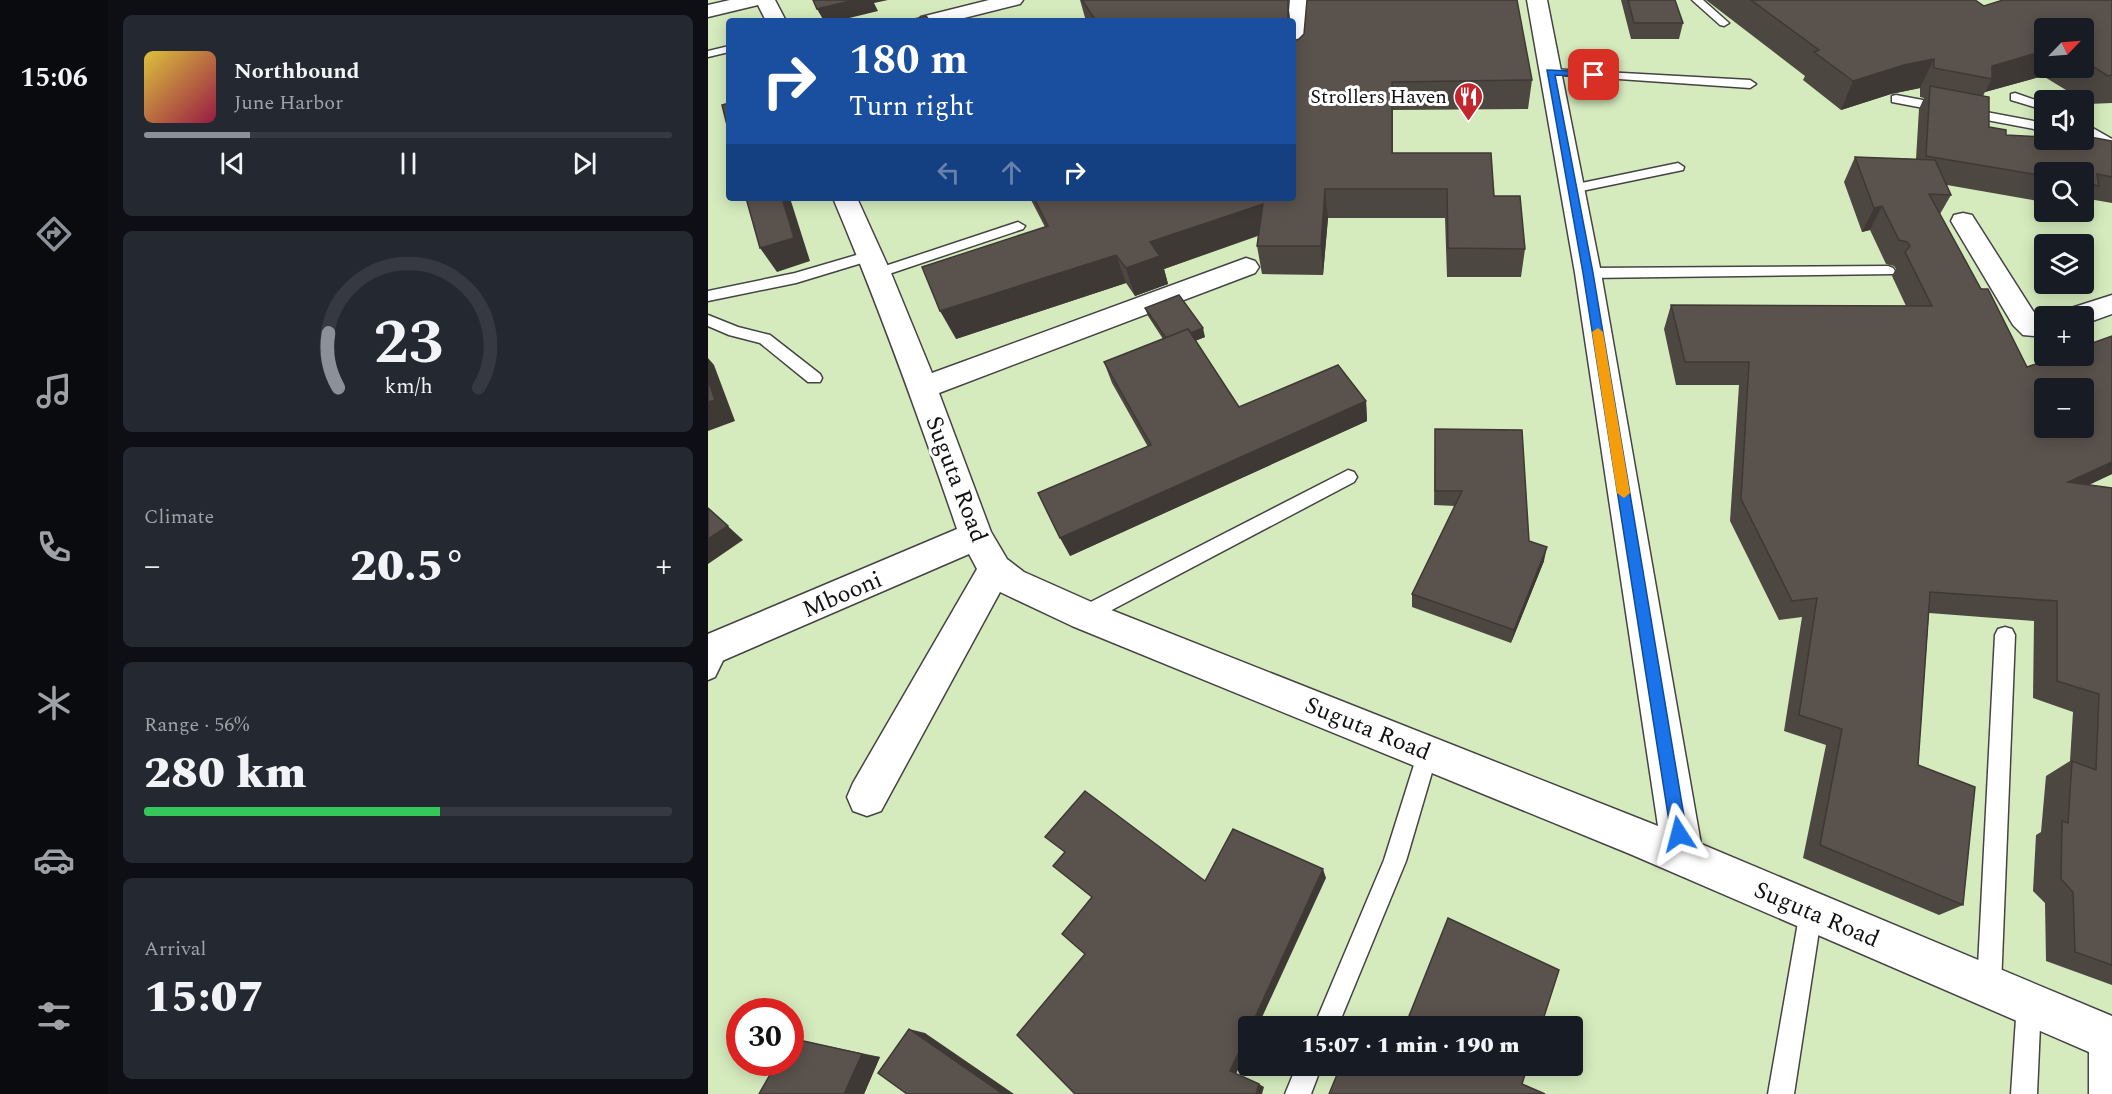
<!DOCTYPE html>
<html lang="en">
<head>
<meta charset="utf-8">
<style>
  :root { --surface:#171b24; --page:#242831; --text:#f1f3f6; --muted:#9ea1a6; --line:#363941; --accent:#8c9099 }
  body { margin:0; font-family:Spectral,serif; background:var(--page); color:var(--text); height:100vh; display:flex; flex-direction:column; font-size:22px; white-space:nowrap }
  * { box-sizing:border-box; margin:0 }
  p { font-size:20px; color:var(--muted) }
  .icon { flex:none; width:33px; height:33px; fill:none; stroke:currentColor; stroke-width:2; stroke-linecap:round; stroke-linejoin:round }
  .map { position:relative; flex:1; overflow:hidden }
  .panel { display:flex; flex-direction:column; gap:15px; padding:15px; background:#0d0f14; width:600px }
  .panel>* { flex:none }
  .hud { position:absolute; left:18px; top:18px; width:570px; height:183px; border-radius:6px; box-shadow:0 3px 15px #0003; background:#1a4fa0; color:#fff; overflow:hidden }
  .needle { width:39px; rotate:65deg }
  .tools { position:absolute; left:1326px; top:18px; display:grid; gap:12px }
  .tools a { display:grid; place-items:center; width:60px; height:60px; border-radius:6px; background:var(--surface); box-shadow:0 3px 15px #0003; font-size:30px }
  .speed { position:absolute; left:18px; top:998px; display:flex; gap:12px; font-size:30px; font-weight:700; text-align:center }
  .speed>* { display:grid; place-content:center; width:78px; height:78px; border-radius:50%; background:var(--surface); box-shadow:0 3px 15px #0003; line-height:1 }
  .speed .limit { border:9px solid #d22; background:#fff; color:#111 }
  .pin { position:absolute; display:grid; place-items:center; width:51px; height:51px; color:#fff; margin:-26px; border-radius:12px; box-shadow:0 3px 9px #0006 }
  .me { position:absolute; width:66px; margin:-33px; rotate:351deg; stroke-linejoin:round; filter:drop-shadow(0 0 4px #0008) }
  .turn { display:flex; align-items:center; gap:21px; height:126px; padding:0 24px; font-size:27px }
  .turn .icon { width:78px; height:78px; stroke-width:2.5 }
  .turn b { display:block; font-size:42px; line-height:51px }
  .lanes { display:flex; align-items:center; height:57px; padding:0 24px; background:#0003; justify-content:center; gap:30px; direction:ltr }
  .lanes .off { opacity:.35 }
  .big { font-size:45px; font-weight:800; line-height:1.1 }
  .panel .tile { flex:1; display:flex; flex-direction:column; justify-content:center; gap:9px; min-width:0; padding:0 21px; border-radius:9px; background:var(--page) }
  .panel .dial { align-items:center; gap:0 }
  .dial svg { height:156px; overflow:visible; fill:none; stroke:var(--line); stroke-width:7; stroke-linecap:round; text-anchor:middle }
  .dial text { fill:var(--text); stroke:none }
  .song { display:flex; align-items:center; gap:18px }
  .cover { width:72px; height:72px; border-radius:9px; background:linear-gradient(135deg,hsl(50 70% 55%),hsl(340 70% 35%)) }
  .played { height:6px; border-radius:3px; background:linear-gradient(90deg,var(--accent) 20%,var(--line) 20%) }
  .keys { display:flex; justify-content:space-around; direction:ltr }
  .heat { display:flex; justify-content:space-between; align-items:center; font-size:33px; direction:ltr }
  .charge { height:9px; border-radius:4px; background:linear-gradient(90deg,#34c759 56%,var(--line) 0) }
  .trip { position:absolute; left:530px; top:1016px; width:345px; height:60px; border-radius:6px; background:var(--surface); box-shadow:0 3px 15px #0003; font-weight:800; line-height:60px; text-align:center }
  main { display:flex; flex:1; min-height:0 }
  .menu { display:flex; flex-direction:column; width:108px; justify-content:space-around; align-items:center; background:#090b0e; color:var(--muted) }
  .menu .icon { width:42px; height:42px }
  .menu .current { color:var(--accent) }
  .menu b { font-size:27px; color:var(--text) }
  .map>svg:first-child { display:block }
</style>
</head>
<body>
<main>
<nav class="menu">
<b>15:06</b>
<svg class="icon current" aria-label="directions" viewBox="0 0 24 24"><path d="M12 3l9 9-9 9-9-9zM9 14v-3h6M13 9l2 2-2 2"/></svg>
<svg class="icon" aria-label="music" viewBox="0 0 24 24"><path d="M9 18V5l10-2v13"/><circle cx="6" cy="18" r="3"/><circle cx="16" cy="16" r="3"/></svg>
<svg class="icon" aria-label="phone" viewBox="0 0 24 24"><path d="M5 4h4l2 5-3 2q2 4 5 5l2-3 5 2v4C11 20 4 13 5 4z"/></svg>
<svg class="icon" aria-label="climate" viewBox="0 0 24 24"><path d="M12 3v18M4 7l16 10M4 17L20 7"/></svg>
<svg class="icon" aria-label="car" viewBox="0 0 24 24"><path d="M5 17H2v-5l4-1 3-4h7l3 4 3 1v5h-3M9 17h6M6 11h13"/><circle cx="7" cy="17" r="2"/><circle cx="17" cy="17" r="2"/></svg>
<svg class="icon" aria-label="filters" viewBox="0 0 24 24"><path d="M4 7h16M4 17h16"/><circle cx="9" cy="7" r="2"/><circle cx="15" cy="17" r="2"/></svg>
</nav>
<section class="panel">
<div class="tile">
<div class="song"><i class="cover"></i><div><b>Northbound</b><p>June Harbor</p></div></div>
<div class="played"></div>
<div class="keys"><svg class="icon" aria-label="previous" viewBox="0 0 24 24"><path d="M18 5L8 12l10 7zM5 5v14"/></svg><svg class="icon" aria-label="pause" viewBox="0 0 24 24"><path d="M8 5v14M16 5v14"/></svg><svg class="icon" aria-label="next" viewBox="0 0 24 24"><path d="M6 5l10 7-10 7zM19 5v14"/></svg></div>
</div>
<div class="tile dial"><svg viewBox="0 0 100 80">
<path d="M14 69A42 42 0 1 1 86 69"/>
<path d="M14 69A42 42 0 0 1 9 41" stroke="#8c9099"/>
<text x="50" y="56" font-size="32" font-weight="700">23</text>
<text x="50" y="72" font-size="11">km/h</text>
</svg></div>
<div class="tile"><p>Climate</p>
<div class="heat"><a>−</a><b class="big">20.5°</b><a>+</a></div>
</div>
<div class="tile"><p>Range · 56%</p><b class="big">280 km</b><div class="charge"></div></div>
<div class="tile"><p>Arrival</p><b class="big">15:07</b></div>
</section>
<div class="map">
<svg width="1404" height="1094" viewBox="0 0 1404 1094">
  <rect width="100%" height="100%" fill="#fffdf5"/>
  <!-- green -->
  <path fill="#d5ebbd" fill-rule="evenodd" d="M0,0H1404V1094H0ZM21,21H585V198H21ZM1336,28H1376V68H1336ZM1336,100H1376V140H1336ZM1336,172H1376V212H1336ZM1336,244H1376V284H1336ZM1336,316H1376V356H1336ZM1336,388H1376V428H1336ZM32,1011H82V1062H32ZM540,1026H864V1065H540Z"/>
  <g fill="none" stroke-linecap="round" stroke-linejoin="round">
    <defs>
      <g id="lane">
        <polygon points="984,0 995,0 1021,23 1016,26 1012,25"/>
        <polygon points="21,46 21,52 0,57 0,51"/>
        <polygon points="842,69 1042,80 1048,84 1042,88 838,74 836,72"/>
        <polygon points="1307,93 1336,103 1336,110 1303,100 1303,94"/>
        <polygon points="1188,95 1336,123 1336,131 1184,102 1184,96"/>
        <polygon points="1376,123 1404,139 1404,148 1376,132"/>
        <polygon points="970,163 976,167 975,170 864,193 857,189 864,185"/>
        <polygon points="310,222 317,226 315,229 175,276 165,276 163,273 165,270"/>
        <polygon points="162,251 167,253 169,256 167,259 88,283 0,301 0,291 87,273"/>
        <polygon points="1180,266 1185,268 1187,271 1185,274 880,278 873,273 880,268"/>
        <polygon points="0,315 30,327 62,335 112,374 114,378 112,382 100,382 52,343 21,335 0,326"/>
        <polygon points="640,470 646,472 649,477 646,482 383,621 376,623 369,621 367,615 369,609"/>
        <polygon points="1297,627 1304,629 1307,635 1293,986 1289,994 1281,998 1273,994 1269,986 1287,635 1290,629"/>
        <polygon points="12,637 19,640 22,646 7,677 0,680 0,650 5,640"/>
        <polygon points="720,742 727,745 730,752 698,861 630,1026 606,1026 676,860 710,752 713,745"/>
        <polygon points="1103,900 1111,903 1114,911 1086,1094 1060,1094 1092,911 1095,903"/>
        <polygon points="1321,991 1330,994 1333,1003 1329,1094 1303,1094 1309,1003 1312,994"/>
        <polygon points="1393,1023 1402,1026 1404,1032 1404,1094 1381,1094 1381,1035 1384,1026"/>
        <polygon points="589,1065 614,1065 603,1094 577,1094"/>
      </g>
      <g id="street">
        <polygon points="22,0 67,0 78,21 58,21 50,5 0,17 0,5"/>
        <polygon points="281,0 315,0 312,4 244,21 210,21 213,17"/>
        <polygon points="582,0 602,0 596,62 592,66 585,68 585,21 580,21"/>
        <path d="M819,0H839L893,273L993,844L1404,1016V1062L922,854L364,626L292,592L173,811L159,816L145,811L139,797L145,783L269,569L261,554L0,667V634L249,529C211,418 171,307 125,198H149L183,273L224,373L538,258L547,261L551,267L547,273L231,393L283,532L299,559L316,572L388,604L950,826L867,273Z"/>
        <polygon points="1255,213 1264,215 1325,311 1332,318 1336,319 1336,337 1315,335 1305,325 1243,221 1246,215"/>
        <polygon points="1404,295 1404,314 1376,324 1376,316 1356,316 1360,309"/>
      </g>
    </defs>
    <!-- lane casing -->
    <use href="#lane" stroke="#444" stroke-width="3"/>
    <!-- street casing -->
    <use href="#street" stroke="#444" stroke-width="3"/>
    <!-- lane -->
    <use href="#lane" fill="#fff" fill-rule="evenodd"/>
    <!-- street -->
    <use href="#street" fill="#fff" fill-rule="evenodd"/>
  </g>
  <!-- wall -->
  <g fill="#4d4742" fill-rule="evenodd">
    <polygon points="372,0 580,0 582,21 378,21"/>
    <polygon points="913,0 967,0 975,23 971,39 923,39"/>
    <path d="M998,0H1267L1276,6L1404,0V103L1381,104L1335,76L1277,92L1275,96L1281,127L1298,135L1404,141V203L1381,199L1376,208V172H1336V202L1239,185L1243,195L1232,214L1273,289L1319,367L1404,336V474L1381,485L1404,488V985L1338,961L1337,903L1325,891L1328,835L1333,832L1338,776L1362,761L1365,712L1325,698L1326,621L1221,613L1210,765L1255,905L1231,915L1095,858L1118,745L1076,731L1094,617L1071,620L1022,521L1031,385H968L956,329L963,305L1198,306L1184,276L1188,269L1186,266L1178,264L1162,230L1154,232L1136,182L1147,157L1208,159L1211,109L1216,98L1212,97V88L1183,94L1133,110L1095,80L1097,76ZM1336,28H1376V68H1336Z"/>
    <polygon points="596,34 824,80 820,109 685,110 685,153 786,196 817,249 813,277 739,277 737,218 620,218 615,275 554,274 549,246 550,236 456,269 460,284 427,296 418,283 248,339 337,227 322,198 585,198 591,39"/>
    <polygon points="437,308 497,337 487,341 531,407 658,401 659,421 362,556 440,447 404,383 396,362 455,339 440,316"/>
    <polygon points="727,429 821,541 836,561 803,643 704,607 704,594 747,506 726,505"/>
    <polygon points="82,1038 172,1057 156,1094"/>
  </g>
  <!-- shaded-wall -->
  <g fill="#3f3936">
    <polygon points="146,0 180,0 166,3 170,11 129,21 116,21 109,9"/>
    <polygon points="580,0 582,21 580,21"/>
    <polygon points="1336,51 1336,68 1340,68 1335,76 1277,92 1284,79 1284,66"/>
    <polygon points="1226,59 1212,88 1183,94 1133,110 1145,81 1196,65"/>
    <polygon points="617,189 620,218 615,275 613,246"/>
    <polygon points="74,198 82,198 102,261 69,272 52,248"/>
    <polygon points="555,204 559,232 456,269 460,284 427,296 418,268 442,242"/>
    <polygon points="1174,206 1162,230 1154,232 1166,208"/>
    <polygon points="408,255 418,283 248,339 232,311"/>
    <polygon points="495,328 497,337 463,350 461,342"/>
    <polygon points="0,358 6,365 27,421 0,431"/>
    <polygon points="658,401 659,421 362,556 352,538"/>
    <polygon points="1404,462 1404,474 1338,504 1360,482"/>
    <polygon points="0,508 35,540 0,564"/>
    <polygon points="839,547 836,561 803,643 806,630"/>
    <polygon points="615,869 618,878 550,1026 543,1026"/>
    <polygon points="201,1029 217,1033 306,1094 295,1094"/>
    <polygon points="540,1033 540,1049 528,1074 522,1071"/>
    <polygon points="154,1054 172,1057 156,1094 136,1094"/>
    <polygon points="551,1084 556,1087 554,1094 548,1094"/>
  </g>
  <!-- building -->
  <g fill="#5a524d" stroke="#3f3936" stroke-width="1.5" fill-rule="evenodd">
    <polygon points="105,0 146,0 109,9"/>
    <polygon points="374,0 580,0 580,21 388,21"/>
    <polygon points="599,0 809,0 824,80 684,82 684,153 783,153 786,196 812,196 817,249 740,248 739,189 617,189 613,246 549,246 555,204 442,242 452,256 418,268 408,255 232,311 214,267 340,226 326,198 585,198 585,41 591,39 596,34"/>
    <polygon points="920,0 967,0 975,23 926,23"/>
    <polygon points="1043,0 1267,0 1276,6 1295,0 1404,0 1404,75 1400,76 1376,61 1376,28 1336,28 1336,51 1284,66 1284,79 1226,68 1226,59 1196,65 1145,81 1106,52 1111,50"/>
    <polygon points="218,16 222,21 198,21"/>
    <polygon points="1222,86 1281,97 1281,127 1298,130 1298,135 1336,137 1336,140 1376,140 1376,136 1404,141 1404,177 1389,174 1391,186 1376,183 1376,172 1336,172 1336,176 1218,156"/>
    <polygon points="21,103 21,133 14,105"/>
    <path d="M1147,157L1227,160L1243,195L1221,194L1273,289H1280L1319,367L1351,356H1376V346L1404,336V462L1360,482L1404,488V965L1367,952L1365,892L1353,879L1354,821L1360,823L1364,761L1388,770L1391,694L1349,681V601L1222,592L1210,765L1267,787L1255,905L1112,845L1134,729L1091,715L1109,598L1084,601L1033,499L1041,362H977L963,305L1224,306L1197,252L1202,246L1199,242L1191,240L1174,206L1166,208ZM1336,388H1376V428H1336Z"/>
    <polygon points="38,198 74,198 86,238 52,248"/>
    <polygon points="471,295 495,328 483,333 480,329 458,338 437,308"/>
    <polygon points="480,329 531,407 630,365 658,401 352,538 330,493 443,445 396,362"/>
    <polygon points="0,380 7,400 0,402"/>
    <polygon points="727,429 814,430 821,541 839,547 806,630 704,594 754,491 727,491"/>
    <polygon points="0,508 20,526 0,539"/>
    <polygon points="377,791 497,881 525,829 615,869 543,1026 540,1026 540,1033 522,1071 551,1084 548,1094 367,1094 309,1035 377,954 354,934 384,897 345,866 357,852 337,837"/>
    <polygon points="740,918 851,970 833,1026 697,1026"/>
    <polygon points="201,1029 295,1094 199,1094 170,1073"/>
    <polygon points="82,1038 154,1054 136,1094 51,1094 69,1062 82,1062"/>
    <polygon points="633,1065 666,1065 679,1072 681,1065 820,1065 814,1084 837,1094 621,1094"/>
  </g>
  <!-- route -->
  <polygon fill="#1a73e8" stroke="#114b97" stroke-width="1.5" points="839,70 886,72 891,75 886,77 847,75 885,273 979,834 977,840 971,842 965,840 963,834 875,273"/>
  <!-- slow -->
  <polygon fill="#f59e0b" points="890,328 895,332 922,493 916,498 909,493 884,332"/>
  <!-- icons -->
  <defs>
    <symbol id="restaurant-pin" viewBox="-11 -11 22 30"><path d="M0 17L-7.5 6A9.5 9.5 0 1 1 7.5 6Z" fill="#c4262e" stroke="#fff"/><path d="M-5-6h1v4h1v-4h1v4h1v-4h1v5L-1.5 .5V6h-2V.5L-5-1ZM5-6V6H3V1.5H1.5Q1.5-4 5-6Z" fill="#fff"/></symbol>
  </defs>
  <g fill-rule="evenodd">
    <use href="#restaurant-pin" x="744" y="80" width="33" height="45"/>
  </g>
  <g text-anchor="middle" stroke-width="6" stroke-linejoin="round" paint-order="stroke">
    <!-- far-poi labels -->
    <g font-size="20" fill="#111" stroke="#fff" text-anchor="end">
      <text x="739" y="103">Strollers Haven</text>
    </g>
    <!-- street labels -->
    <g font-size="24" fill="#111" stroke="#fff">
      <text transform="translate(249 479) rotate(69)" y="8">Suguta Road</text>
      <text transform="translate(134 594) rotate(-23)" y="8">Mbooni</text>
      <text transform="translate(660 728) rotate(22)" y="8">Suguta Road</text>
      <text transform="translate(1109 914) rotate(23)" y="8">Suguta Road</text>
    </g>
  </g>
</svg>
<div class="tools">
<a><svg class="needle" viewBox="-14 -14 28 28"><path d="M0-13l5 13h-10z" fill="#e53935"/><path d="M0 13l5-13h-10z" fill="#9ea1a6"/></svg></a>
<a><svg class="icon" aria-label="sound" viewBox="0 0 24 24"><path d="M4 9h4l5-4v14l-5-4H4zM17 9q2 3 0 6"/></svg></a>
<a><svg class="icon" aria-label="search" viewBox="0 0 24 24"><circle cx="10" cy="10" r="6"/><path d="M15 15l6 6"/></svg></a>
<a><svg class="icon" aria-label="layers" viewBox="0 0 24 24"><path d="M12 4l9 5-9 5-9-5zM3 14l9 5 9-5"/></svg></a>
<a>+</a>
<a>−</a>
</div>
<div class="speed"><div class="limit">30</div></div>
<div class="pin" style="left:886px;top:75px;background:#d93025"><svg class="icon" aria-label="arrive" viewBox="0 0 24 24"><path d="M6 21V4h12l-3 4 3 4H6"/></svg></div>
<svg class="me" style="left:971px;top:834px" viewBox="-20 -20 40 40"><path d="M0-17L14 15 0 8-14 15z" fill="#1a73e8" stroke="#fff" stroke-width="4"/></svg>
<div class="trip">15:07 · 1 min · 190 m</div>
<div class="hud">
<div class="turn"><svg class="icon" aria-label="right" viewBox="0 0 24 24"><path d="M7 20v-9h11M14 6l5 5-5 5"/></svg><div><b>180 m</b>Turn right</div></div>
<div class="lanes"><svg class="icon off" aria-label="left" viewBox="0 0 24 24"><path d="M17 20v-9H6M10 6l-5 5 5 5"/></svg><svg class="icon off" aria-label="ahead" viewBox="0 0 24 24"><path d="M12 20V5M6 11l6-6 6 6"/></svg><svg class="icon" aria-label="right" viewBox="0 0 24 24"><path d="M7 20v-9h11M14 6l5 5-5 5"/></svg></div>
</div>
</div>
</main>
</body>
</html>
